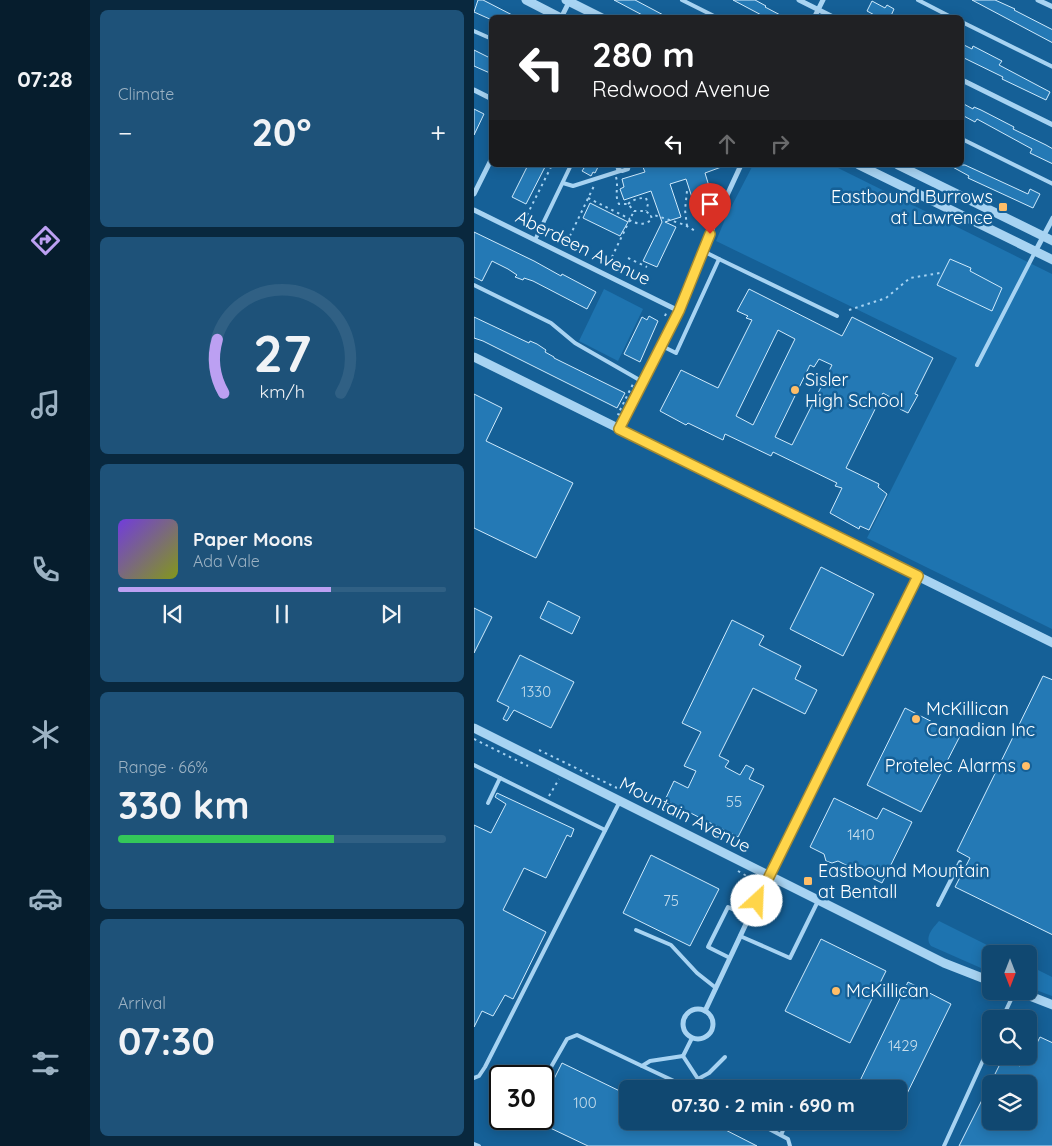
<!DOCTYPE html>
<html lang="en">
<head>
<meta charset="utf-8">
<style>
  :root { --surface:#104871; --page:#1e5279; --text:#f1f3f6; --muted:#9cb2c3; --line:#306084; --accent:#bca0f2 }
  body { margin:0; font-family:Quicksand,sans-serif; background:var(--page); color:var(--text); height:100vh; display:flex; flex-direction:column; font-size:19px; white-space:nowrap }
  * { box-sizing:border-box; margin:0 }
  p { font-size:16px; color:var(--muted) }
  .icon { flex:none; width:28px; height:28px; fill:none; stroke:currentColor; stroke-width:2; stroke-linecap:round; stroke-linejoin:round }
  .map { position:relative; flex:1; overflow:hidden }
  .panel { display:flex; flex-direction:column; gap:10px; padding:10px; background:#09283e; width:384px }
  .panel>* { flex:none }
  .guide { position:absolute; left:15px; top:15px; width:475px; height:152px; border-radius:8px; box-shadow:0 2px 12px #0003,0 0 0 1px var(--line); background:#202124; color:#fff; overflow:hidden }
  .needle { width:32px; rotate:180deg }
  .tools { position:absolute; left:508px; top:945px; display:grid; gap:10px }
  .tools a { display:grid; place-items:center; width:55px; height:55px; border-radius:8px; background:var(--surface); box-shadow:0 2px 12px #0003,0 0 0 1px var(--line); font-size:25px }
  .speed { position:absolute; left:15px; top:1065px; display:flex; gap:10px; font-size:25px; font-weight:700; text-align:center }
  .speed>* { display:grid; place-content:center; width:65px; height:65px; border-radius:50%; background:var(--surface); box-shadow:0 2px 12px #0003,0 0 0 1px var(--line); line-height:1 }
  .speed .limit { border:2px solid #111; border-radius:8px; background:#fff; color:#111 }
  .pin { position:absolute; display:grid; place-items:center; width:42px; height:42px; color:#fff; margin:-51px -21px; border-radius:50% 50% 50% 0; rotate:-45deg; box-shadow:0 0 5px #0007 }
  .pin .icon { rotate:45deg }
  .me { position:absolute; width:55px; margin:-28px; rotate:25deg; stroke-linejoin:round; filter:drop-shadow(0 0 4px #0008) }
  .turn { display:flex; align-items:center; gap:18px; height:105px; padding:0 20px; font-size:22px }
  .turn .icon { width:65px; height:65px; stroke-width:2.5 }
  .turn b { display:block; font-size:35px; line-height:42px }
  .lanes { display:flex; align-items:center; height:48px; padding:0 20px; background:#0003; justify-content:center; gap:25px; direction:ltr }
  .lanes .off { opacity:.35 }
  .big { font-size:38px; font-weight:700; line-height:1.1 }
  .panel .tile { flex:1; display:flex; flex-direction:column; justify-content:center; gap:8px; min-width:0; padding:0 18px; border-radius:8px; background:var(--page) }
  .panel .dial { align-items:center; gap:0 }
  .dial svg { height:130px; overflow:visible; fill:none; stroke:var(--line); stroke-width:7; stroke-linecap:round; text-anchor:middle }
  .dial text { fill:var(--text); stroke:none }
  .song { display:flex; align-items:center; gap:15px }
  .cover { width:60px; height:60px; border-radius:8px; background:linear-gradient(135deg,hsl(260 70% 55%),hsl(70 70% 35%)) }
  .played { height:5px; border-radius:2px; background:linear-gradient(90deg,var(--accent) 65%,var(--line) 65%) }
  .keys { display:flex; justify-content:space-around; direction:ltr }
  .heat { display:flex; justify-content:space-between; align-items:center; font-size:28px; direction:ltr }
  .charge { height:8px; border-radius:4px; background:linear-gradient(90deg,#34c759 66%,var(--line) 0) }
  .trip { position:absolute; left:145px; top:1080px; width:288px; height:50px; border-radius:8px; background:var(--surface); box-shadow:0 2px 12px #0003,0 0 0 1px var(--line); font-weight:700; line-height:50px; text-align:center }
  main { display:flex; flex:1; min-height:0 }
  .tab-bar { display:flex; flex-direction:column; width:90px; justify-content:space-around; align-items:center; background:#061d2d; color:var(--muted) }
  .tab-bar .icon { width:35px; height:35px }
  .tab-bar .current { color:var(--accent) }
  .tab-bar b { font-size:22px; color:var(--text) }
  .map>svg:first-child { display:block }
</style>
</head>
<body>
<main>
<nav class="tab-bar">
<b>07:28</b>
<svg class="icon current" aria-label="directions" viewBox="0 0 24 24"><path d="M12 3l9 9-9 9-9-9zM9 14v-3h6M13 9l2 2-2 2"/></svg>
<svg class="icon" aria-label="music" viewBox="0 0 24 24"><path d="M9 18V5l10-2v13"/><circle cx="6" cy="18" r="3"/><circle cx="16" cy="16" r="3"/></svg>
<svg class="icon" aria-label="phone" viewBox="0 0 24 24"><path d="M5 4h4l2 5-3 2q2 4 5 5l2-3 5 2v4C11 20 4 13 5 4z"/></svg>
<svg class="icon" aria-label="climate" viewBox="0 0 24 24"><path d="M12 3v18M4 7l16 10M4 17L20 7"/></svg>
<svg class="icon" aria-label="car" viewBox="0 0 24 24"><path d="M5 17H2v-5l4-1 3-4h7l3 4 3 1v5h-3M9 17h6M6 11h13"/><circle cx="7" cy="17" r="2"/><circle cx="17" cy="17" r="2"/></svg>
<svg class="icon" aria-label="filters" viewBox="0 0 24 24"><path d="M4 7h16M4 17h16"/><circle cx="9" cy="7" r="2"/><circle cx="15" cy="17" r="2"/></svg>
</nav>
<section class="panel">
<div class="tile"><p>Climate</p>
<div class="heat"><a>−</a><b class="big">20°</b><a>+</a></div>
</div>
<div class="tile dial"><svg viewBox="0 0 100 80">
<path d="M14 69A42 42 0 1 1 86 69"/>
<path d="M14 69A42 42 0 0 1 10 36" stroke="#bca0f2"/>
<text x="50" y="56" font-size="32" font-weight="700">27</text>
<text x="50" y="72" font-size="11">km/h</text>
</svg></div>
<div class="tile">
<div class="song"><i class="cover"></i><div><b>Paper Moons</b><p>Ada Vale</p></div></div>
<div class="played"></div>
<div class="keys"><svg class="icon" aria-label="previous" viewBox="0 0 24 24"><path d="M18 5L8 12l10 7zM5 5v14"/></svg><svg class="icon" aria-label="pause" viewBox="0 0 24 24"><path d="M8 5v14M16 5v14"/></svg><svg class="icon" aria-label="next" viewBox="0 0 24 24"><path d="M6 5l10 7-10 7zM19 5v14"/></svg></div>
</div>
<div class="tile"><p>Range · 66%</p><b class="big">330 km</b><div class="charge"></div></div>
<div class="tile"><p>Arrival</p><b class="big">07:30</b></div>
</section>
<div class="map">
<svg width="579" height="1146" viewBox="0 0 579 1146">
  <rect width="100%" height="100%" fill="#156097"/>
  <!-- green -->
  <g fill="#1e74b0">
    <polygon points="279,165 358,165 578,274 578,629 393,538 483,358 242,241 252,217"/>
    <polygon points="130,289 169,309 144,361 105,341"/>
    <path d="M465,921L531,954H516V972L457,946C450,937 459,928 465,921Z"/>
    <polygon points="554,965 578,977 578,996 554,987"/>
  </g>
  <!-- building -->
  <g fill="#2479b5" stroke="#cfeafc" fill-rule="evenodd">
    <polygon points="4,0 9,0 44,18 18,18 18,20 0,12"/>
    <polygon points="140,0 161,0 195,18 174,18"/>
    <polygon points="259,0 281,0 292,6 291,7 312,18 293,18"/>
    <polygon points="498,0 521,0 541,9 540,10 579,30 579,43"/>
    <polygon points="398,1 411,8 413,5 420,9 416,18 406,18 393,11"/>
    <polygon points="488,44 498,49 499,46 528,61 525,65 576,92 572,100 528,79 529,77 488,57"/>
    <polygon points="0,50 18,59 18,74 0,66"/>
    <polygon points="488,103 499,109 500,107 507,110 540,127 539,129 572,145 579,149 579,164 556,153 558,149 503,119 501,122 488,115"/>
    <polygon points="0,109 10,114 0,135"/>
    <polygon points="54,165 72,165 52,204 38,197"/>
    <polygon points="104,165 125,165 121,173 119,172 117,176 108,171 110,168"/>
    <polygon points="168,165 250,165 250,166 231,173 238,196 231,199 234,209 223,213 212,179 196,184 207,217 191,222 202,227 183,267 169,261 188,222 177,191 150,200 146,189 150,187 148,179 171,172"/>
    <polygon points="475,165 491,165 554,194 556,189 566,194 559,208 494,178 495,176"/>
    <polygon points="116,203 154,222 146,236 109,218"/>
    <polygon points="0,232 60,261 87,276 88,274 122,292 113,309 59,281 50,278 49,280 41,277 43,275 34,269 18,261 8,281 0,277"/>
    <polygon points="476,259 497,268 496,271 528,288 518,311 463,285"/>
    <path d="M275,289L368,336L378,317L459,358L441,394L444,395L434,413L426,409L427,403L409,393L372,468L405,484L404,487L413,494L395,530L386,526L385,529L356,513L368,488L361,486L363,483L299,452L297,456L251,434L249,440L214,423L212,425L186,411L207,370L244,388L278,320L272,318L274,316L263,311ZM304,330L321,339L279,425L262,416ZM345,359L358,365L318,445L301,437L336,365L340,367Z"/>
    <polygon points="175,316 184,321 166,362 150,354 168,317 173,320"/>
    <polygon points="0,317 55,343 56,341 63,344 72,350 71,352 80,357 80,358 151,393 143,408 9,341 0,338"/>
    <polygon points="0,394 28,408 12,441 99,483 62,558 0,528"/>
    <polygon points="347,567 400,594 369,656 316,629"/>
    <polygon points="74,601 106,617 98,634 66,618"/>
    <polygon points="0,608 18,617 0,653"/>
    <polygon points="258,620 290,636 285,645 327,666 321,679 343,690 331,714 279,688 245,756 255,761 251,767 266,775 272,765 280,769 275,779 290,786 264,837 191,800 200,781 214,788 222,771 210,766 227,732 208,723"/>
    <polygon points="46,655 100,682 77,728 40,710 33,721 29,719 35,707 23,701"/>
    <polygon points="569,676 579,680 579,935 481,887 496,858 483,851"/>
    <polygon points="431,708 486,736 447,812 393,785"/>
    <polygon points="23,793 100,829 97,837 93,835 72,878 50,868 29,910 72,932 39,999 31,995 19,1016 8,1011 0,1027 0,825 17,833 32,804 21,797"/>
    <polygon points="360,798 403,819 409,808 438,822 408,883 364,861 358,863 352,861 350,854 336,847"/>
    <polygon points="177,855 245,889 216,946 149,913"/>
    <polygon points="347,939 412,971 376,1043 311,1011"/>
    <polygon points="434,982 477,1004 424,1112 424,1089 382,1089"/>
    <path d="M566,1037L579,1043V1146H485L529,1058L546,1066L550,1059L554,1061ZM516,1084H554V1121H516Z"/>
    <polygon points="88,1063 154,1095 154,1121 234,1121 283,1146 114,1146 72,1126 80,1111 69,1105 69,1101"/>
  </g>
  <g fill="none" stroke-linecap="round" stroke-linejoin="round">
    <!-- path -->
    <g stroke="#a7d3f2" stroke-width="2" stroke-dasharray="2.5 4" stroke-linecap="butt">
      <path d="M142,177C145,187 140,195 145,204H154L160,211H172L177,216"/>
      <polyline points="114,198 156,219"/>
      <path d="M154,204C160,199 164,198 172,198L174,204L172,211"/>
      <path d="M155,220C163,224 171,226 178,219L177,216L180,215L211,225L223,232"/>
      <polyline points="50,221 78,165"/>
      <polyline points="213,226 211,210 213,191"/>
      <polyline points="93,242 120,186"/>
      <polyline points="154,258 173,267"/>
      <polyline points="135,263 160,211"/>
      <polyline points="375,310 412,298 436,278 466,273"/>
      <polyline points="191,316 193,311"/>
      <polyline points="146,415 144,414 160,382"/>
      <polyline points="0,739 54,766"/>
      <polyline points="65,750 143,788"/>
      <polyline points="75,796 85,779"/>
      <polyline points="264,871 283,882"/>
    </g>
    <!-- service -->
    <g stroke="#a7d3f2" stroke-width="4">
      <polyline points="208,0 244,18"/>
      <polyline points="444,0 479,18"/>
      <polyline points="488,22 579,67"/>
      <polyline points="0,31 18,39"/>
      <polyline points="488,139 579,184"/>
      <polyline points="143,165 144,169 148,171 154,169 155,165"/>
      <polyline points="89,183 99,186 146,171"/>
      <polyline points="61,240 97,165"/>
      <polyline points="245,259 363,316"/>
      <polyline points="0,285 77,323 101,343 169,382"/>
      <polyline points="188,346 202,353 245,259 229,251"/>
      <polyline points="503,365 561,252"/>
      <polyline points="0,765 131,830"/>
      <polyline points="14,803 26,778"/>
      <polyline points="464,905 486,862"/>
      <polyline points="162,930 197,945 223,973 242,988"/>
      <polyline points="266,936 316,958 344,901"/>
      <polyline points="256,958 234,947 254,907 275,917"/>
      <polyline points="528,1019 541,991"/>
      <polyline points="209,1056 176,1061 168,1066 217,1089"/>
      <polyline points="209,1056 224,1079 221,1089"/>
      <polyline points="209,1056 218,1038"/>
      <polyline points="0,1078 5,1076 11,1067 146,801"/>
      <polyline points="224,1079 235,1073 251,1057"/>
      <polyline points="69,1081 93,1039 103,1035 168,1066"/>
      <polyline points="280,1121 314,1139 316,1146"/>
      <polyline points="307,1135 313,1121"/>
      <polyline points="0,1144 5,1146"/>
      <polyline points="470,1146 516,1045"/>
    </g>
    <!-- minor -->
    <g stroke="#a7d3f2" stroke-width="5">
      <polyline points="325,0 361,18"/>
      <polyline points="564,0 579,7"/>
      <polyline points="87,18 95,2"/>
      <polyline points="340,18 349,0"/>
      <polyline points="488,80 579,125"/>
      <polyline points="0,90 18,99"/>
      <polyline points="0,194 18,158"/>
      <polyline points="0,210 205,311"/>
      <polyline points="561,252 579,218"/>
      <polyline points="145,429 205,311 243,217 267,165"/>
      <circle cx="224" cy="1024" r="15"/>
      <polyline points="231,1011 295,875 445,576"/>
    </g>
    <!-- tertiary -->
    <g stroke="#a7d3f2" stroke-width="9">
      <polyline points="52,0 87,18"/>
      <polyline points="92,0 128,18"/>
      <polyline points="385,165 579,260"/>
      <polyline points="424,165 579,241"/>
      <polyline points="0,357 579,643"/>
      <polyline points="0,728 470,963 516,981"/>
      <polyline points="543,991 579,1005"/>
    </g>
  </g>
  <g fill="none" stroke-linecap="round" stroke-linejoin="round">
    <defs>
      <polyline id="route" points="236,234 205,311 145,429 444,576 283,901"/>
    </defs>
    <!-- route casing -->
    <use href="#route" stroke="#a68a30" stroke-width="12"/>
    <!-- route -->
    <use href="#route" stroke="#ffd54a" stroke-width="9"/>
  </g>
  <!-- markers -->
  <g fill="#ffbe68" stroke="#156097" stroke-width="2">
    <rect x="524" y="202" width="10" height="10" rx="2.5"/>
    <circle cx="321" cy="390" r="5"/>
    <circle cx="442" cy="719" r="5"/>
    <circle cx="552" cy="766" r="5"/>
    <rect x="329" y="876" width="10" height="10" rx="2.5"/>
    <circle cx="362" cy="991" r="5"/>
  </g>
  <g text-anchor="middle" stroke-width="5" stroke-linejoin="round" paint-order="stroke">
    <!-- number labels -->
    <g font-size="15" fill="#c8deec">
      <text x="62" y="697">1330</text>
      <text x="260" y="807">55</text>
      <text x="387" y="840">1410</text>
      <text x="197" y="906">75</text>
      <text x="429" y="1051">1429</text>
      <text x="111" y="1108">100</text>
    </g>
    <!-- poi labels -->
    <g font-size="18" fill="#fff" stroke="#156097" text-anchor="start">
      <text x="519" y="203" text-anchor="end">Eastbound Burrows<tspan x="519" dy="21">at Lawrence</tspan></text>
      <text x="331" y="386">Sisler<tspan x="331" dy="21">High School</tspan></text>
      <text x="452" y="715">McKillican<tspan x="452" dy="21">Canadian Inc</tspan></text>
      <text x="542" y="772" text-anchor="end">Protelec Alarms</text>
      <text x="344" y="877">Eastbound Mountain<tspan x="344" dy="21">at Bentall</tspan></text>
      <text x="372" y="997">McKillican</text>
    </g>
    <!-- street labels -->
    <g font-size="18" fill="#fff" stroke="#156097">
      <text transform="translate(109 248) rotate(26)" y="6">Aberdeen Avenue</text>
      <text transform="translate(211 815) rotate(27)" y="6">Mountain Avenue</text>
    </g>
  </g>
</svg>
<div class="tools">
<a><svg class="needle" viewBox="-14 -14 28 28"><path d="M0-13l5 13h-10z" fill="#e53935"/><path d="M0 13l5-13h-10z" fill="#9cb2c3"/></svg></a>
<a><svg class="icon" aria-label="search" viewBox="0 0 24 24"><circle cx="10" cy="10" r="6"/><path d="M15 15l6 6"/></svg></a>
<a><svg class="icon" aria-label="layers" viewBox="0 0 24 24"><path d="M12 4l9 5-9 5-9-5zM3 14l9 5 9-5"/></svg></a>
</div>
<div class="speed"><div class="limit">30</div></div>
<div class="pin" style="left:236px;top:234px;background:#d93025"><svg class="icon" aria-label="arrive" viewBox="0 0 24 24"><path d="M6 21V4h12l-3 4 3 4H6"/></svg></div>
<svg class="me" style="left:283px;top:901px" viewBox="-20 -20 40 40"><circle r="19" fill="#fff"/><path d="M0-13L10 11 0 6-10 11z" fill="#ffd54a"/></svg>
<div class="trip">07:30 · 2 min · 690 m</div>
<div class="guide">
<div class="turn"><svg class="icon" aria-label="left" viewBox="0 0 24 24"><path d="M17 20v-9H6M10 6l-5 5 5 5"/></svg><div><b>280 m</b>Redwood Avenue</div></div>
<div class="lanes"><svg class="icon" aria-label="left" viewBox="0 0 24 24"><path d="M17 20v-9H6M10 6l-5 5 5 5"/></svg><svg class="icon off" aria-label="ahead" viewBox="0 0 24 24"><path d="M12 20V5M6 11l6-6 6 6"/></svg><svg class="icon off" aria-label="right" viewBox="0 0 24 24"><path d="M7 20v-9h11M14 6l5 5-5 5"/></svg></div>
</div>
</div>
</main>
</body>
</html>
